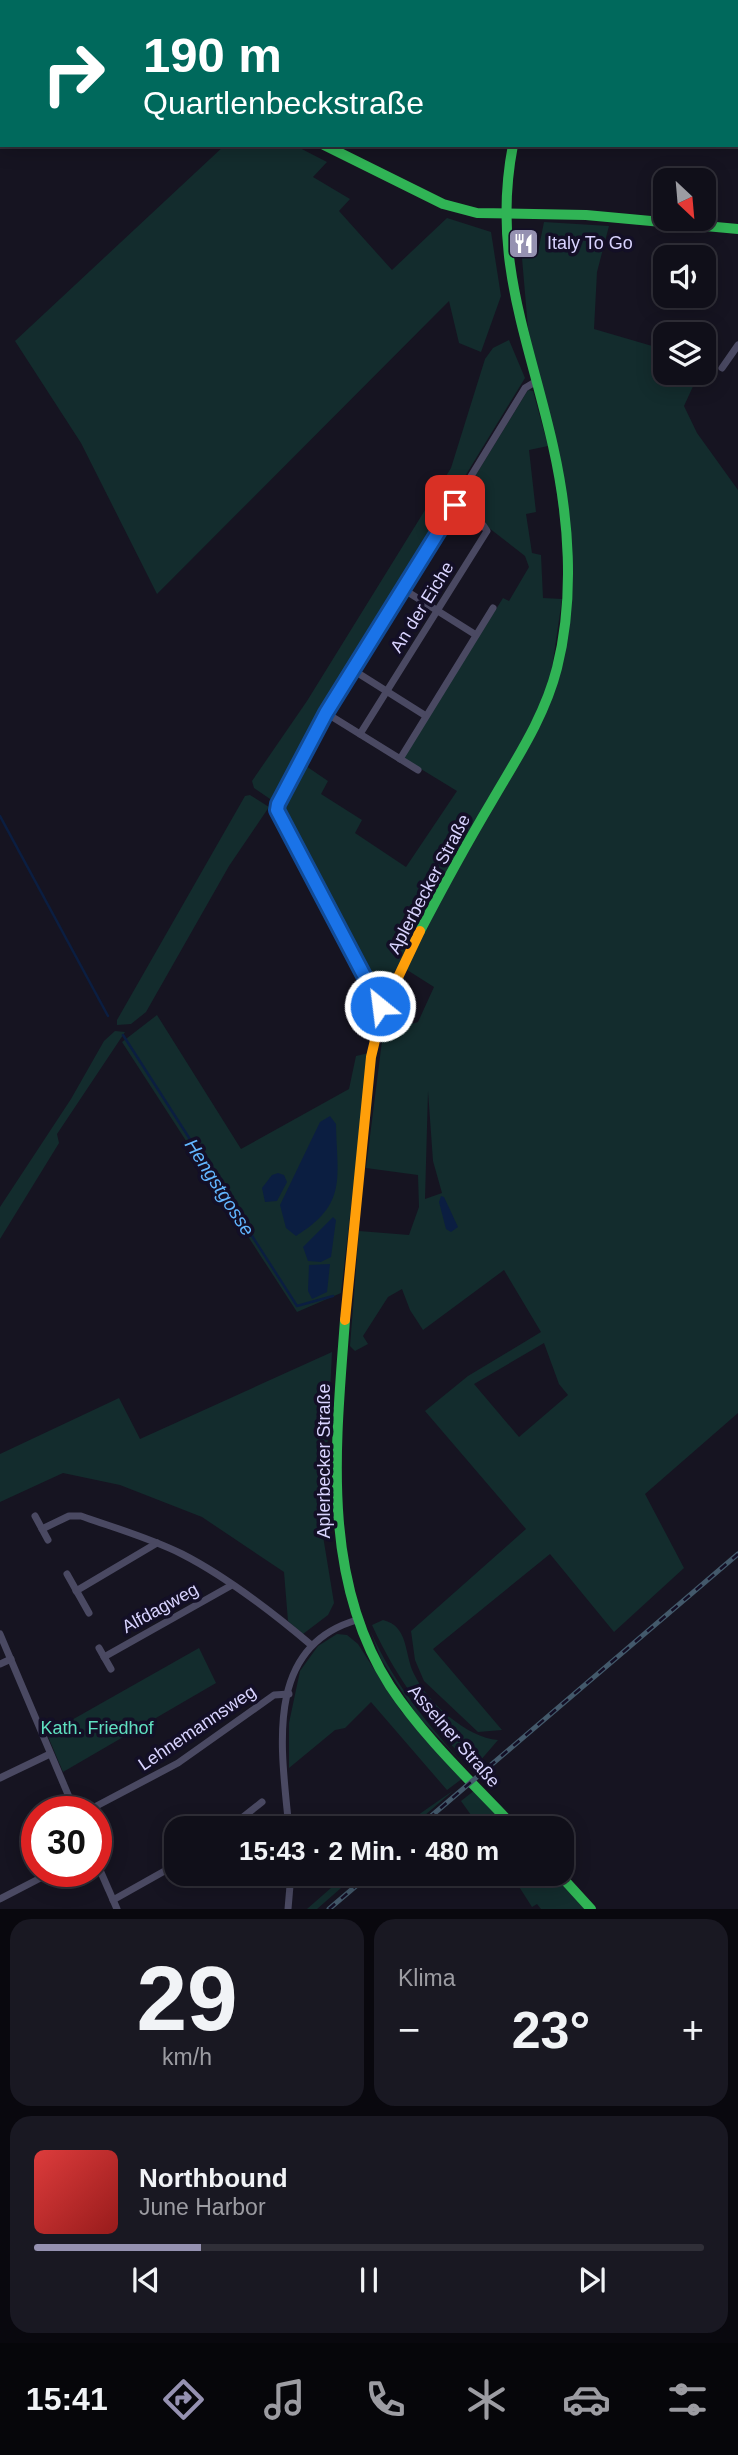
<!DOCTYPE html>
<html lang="de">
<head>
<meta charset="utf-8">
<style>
  :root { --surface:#100f19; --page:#191822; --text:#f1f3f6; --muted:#9c9ca2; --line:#302f38; --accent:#9591b1 }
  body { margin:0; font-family:Helvetica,sans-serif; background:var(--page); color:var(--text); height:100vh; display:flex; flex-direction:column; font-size:26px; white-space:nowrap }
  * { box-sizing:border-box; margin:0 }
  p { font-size:23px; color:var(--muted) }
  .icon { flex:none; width:38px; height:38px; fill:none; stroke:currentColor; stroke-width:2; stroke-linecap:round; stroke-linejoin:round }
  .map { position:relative; height:1909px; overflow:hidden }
  .drawer { display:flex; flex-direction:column; gap:10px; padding:10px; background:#09080e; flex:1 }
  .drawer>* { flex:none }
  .hud { position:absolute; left:0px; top:0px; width:738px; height:147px; box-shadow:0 4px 18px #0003,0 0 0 2px var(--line); background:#00695c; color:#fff; overflow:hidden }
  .needle { width:46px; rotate:154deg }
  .fabs { position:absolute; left:653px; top:168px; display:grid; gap:14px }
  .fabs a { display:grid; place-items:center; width:63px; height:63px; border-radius:14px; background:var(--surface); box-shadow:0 4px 18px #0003,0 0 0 2px var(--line); font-size:35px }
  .speed { position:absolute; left:21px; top:1796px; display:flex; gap:14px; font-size:35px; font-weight:700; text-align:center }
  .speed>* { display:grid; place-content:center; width:91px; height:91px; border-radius:50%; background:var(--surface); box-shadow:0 4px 18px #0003,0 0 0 2px var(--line); line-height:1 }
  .speed .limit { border:10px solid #d22; background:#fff; color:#111 }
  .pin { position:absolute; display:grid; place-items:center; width:60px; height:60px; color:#fff; margin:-30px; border-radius:14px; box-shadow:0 4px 10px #0006 }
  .me { position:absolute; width:77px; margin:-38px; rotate:331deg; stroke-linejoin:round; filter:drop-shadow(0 0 5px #0008) }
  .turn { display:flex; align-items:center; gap:24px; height:147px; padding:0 28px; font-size:32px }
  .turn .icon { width:91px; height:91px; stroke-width:2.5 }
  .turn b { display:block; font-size:49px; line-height:60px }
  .big { font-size:52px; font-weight:700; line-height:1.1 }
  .drawer .tile { flex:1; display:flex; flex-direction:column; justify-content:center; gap:10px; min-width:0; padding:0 24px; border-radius:21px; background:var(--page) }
  .drawer .dial { align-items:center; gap:0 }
  .dial b { font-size:91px; line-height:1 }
  .song { display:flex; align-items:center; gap:21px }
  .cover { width:84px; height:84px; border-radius:10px; background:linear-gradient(135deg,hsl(0 70% 55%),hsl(0 70% 35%)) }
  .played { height:7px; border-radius:4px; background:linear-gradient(90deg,var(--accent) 25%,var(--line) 25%) }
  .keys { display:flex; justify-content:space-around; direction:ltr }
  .heat { display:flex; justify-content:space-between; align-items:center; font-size:38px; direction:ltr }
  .drawer .tiles { flex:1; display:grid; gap:10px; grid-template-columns:1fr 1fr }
  .tile:last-child { grid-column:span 2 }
  .trip { position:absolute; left:164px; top:1816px; width:410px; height:70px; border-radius:21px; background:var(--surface); box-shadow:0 4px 18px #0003,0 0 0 2px var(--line); font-weight:700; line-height:70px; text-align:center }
  .menu { display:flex; height:112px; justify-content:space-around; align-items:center; background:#06060a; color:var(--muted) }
  .menu .icon { width:49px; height:49px }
  .menu .active { color:var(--accent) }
  .menu b { font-size:32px; color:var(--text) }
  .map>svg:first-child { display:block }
</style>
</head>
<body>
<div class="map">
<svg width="738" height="1909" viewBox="0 0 738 1909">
  <rect width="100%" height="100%" fill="#161421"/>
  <!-- green -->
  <g fill="#132c2d" fill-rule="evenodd">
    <polygon points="242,0 444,0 445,2 241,2"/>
    <polygon points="225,145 294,145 327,162 313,177 350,199 339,211 392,270 447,218 491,232 501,296 481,352 459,343 449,301 157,594 81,443 15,341"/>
    <path d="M544,222L609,226L597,272L594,329L659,348L665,354V373H685L695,382L684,406L697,433L738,490V1413L645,1494L684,1568L614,1632L550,1554L433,1649L502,1730L478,1732L424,1681L415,1660L411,1631L526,1529L425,1411L468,1376L541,1332L504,1270L423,1330L410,1310L402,1289L388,1297L363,1336L368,1344L355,1351L350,1346L359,1231L409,1235L419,1207L418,1175L366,1168L383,1033L418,1022L434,987L404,968L549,701L568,573L545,409L528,328L522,258L538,252ZM428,1091L433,1161L442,1193L425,1199ZM544,1343L559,1384L568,1395L519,1437L474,1384Z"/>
    <polygon points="509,340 525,378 323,709 273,801 254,788 252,781 307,701 451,468 485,359 493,348"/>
    <polygon points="528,390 533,391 548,446 529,450 536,512 526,514 532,553 541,555 543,598 562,599 551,675 537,717 400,966 385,981 375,985 281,804 303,764 328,781 321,794 362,820 355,833 406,867 457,791 403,758 503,598 509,601 529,567 525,556 458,504"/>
    <polygon points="250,795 269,807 229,866 146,1012 131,1024 117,1025 117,1020 245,796"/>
    <polygon points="157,1015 241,1149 349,1089 356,1056 369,1053 341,1293 297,1312 122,1042"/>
    <polygon points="115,1031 125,1032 57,1134 59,1143 0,1239 0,1207 71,1099 104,1041"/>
    <polygon points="332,1352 323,1536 334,1603 328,1615 303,1634 288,1621 284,1572 202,1517 120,1485 63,1473 0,1502 0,1454 119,1398 140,1439"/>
    <path d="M383,1620C409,1626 404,1654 414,1674C427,1702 467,1738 498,1740L473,1769C429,1720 398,1682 372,1625Z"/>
    <path d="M370,1630C404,1708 467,1767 525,1829L417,1715L381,1659Z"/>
    <polygon points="337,1634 347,1635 358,1644 401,1711 463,1778 447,1790 371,1702 345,1728 335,1730 289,1768 289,1723 300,1671 318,1646"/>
    <polygon points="199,1648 216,1683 63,1772 47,1734"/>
    <polygon points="454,1790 409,1829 398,1829"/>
    <polygon points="475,1790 510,1829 481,1829 461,1801"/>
    <polygon points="347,1874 357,1874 317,1909 307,1909"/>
    <polygon points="511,1874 553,1874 585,1909 541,1909 537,1904 532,1907"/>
  </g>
  <!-- water -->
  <g fill="#0b1e41">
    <path d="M330,1116L336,1124C337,1178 348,1204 296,1236L286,1228L280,1205L320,1122Z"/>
    <polygon points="278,1173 284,1175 287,1182 277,1201 265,1202 262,1188 272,1175"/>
    <polygon points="441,1196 444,1197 458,1227 451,1232 446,1229 439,1202"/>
    <polygon points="333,1217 336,1220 331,1257 321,1262 308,1261 303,1247"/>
    <polygon points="330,1264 327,1292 312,1299 308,1291 309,1265"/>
  </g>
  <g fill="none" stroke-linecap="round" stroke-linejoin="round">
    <!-- stream -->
    <g stroke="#0b1e41" stroke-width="2.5">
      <polyline points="0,816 108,1016"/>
      <polyline points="123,1035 297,1306 333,1296"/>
    </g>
    <!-- street -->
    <g stroke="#4a4962" stroke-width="7">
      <polyline points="496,0 498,2"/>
      <polyline points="722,368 738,345"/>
      <polyline points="403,589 476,635"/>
      <polyline points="353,670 426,716"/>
      <polyline points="326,713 418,770"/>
      <polyline points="360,734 487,531 483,525 455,505"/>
      <polyline points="400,759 493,608"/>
      <polyline points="383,1008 371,992 277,810 277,804 326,713 525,388 535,382"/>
      <polyline points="35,1516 48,1540"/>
      <path d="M42,1529L69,1516H81C115,1528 150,1538 182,1554C227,1577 272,1612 310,1644"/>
      <polyline points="67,1574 89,1613"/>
      <polyline points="76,1591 157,1543"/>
      <polyline points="0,1634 75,1811"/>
      <polyline points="99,1648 111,1669"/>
      <polyline points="104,1657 232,1585"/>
      <polyline points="0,1664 11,1659"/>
      <polyline points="0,1778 50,1754"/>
      <polyline points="87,1811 178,1763 274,1695 289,1694"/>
      <polyline points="228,1829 262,1802"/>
      <path d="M289,1829C282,1753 262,1647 357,1620"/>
      <polyline points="96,1861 117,1909"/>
      <polyline points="0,1899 54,1871"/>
      <polyline points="113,1900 177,1864"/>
      <polyline points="288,1909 291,1874"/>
    </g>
    <!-- fast -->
    <g stroke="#30b455" stroke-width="10">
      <polyline points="584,2 585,0"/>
      <polyline points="324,145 443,204 477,213 586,215 738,229"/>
      <path d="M420,931C443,887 467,843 492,801C517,758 545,716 557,668C575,597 569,517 553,446C529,339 491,258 513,145"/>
      <path d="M345,1320C336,1442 320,1577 390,1686C425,1739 473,1783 516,1829"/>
      <polyline points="559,1874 591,1909"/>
    </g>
    <!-- slow -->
    <g stroke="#ff9f0a" stroke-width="10">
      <polyline points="75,0 78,2"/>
      <polyline points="345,1320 371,1057 382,1011 420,931"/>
    </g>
    <defs>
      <g id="rail">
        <polyline points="416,1829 738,1554"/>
        <polyline points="329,1909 370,1874"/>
      </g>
    </defs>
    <!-- rail casing -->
    <use href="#rail" stroke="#43596b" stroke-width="5"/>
    <!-- rail -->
    <use href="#rail" stroke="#130f26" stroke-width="2.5" stroke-dasharray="8" stroke-linecap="butt"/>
  </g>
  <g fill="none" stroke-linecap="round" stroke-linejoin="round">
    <defs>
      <polyline id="route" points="380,1006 277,810 278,804 326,713 455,505"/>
    </defs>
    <!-- route casing -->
    <use href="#route" stroke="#114b97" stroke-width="18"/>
    <!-- route -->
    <use href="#route" stroke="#1a73e8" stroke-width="12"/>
  </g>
  <!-- icons -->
  <defs>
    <symbol id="restaurant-square" viewBox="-11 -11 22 22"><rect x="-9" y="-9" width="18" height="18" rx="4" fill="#9591b1" stroke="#130f26"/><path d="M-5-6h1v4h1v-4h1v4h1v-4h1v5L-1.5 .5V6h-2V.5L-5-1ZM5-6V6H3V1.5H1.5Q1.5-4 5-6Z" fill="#fff"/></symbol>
  </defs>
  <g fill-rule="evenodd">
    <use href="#restaurant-square" x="506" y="226" width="35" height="35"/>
  </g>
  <g text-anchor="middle" stroke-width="7" stroke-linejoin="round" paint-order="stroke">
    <!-- poi labels -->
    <g font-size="18" fill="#d9d4ff" stroke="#130f26" text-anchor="start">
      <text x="547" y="249">Italy To Go</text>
    </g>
    <!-- street labels -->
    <g font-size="18" fill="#d9d4ff" stroke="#130f26">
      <text transform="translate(422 607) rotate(-58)" y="6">An der Eiche</text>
      <text transform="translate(429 884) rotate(-62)" y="6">Aplerbecker Straße</text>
      <text transform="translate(324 1461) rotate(-90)" y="6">Aplerbecker Straße</text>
      <text transform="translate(160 1608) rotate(-29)" y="6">Alfdagweg</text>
      <text transform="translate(197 1728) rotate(-34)" y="6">Lehnemannsweg</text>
      <text transform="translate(454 1736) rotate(49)" y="6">Asselner Straße</text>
    </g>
    <!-- park labels -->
    <g font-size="18" fill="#5fe0c0" stroke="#130f26">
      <text x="97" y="1734">Kath. Friedhof</text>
    </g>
    <!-- water labels -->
    <g font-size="19" font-style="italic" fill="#62b6ff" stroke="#130f26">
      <text transform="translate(220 1187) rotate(57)" y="7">Hengstgosse</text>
    </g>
  </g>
</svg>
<div class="fabs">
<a><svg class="needle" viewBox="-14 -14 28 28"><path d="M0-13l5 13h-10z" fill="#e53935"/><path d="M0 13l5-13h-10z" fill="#9c9ca2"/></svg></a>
<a><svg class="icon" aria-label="sound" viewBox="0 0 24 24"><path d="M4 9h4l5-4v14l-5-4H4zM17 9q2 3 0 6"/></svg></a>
<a><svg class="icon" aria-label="layers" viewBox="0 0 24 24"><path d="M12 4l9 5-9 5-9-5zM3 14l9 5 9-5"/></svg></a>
</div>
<div class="speed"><div class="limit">30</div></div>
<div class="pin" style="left:455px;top:505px;background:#d93025"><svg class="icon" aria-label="arrive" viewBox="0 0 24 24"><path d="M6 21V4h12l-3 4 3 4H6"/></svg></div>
<svg class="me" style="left:380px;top:1006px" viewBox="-20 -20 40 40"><circle r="17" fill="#1a73e8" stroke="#fff" stroke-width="3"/><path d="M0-11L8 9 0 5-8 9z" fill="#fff"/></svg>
<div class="trip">15:43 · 2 Min. · 480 m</div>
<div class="hud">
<div class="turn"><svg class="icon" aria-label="right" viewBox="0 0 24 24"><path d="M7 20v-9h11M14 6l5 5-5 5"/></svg><div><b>190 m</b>Quartlenbeckstraße</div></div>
</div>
</div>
<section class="drawer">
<div class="tiles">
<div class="tile dial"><b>29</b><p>km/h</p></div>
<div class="tile"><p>Klima</p>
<div class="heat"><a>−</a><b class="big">23°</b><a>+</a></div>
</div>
<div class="tile">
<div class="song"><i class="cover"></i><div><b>Northbound</b><p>June Harbor</p></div></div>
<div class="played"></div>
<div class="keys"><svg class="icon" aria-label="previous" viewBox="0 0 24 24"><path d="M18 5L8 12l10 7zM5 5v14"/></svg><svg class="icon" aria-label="pause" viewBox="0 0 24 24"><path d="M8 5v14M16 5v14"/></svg><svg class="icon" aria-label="next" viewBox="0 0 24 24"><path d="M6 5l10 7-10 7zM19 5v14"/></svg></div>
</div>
</div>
</section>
<nav class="menu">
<b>15:41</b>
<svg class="icon active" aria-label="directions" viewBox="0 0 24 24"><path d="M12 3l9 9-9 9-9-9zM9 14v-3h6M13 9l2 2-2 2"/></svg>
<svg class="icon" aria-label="music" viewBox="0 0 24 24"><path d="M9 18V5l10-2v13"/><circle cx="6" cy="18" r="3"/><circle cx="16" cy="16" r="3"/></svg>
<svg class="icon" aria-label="phone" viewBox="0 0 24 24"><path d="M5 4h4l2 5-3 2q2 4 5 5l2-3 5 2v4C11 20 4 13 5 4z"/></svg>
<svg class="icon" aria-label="climate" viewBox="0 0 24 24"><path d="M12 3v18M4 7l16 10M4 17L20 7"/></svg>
<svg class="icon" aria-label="car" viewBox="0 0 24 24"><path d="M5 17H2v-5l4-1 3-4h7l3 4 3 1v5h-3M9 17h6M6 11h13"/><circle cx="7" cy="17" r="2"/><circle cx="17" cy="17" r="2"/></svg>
<svg class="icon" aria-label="filters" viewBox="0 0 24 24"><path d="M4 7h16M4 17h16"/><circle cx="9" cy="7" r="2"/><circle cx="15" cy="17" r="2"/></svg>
</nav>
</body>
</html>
